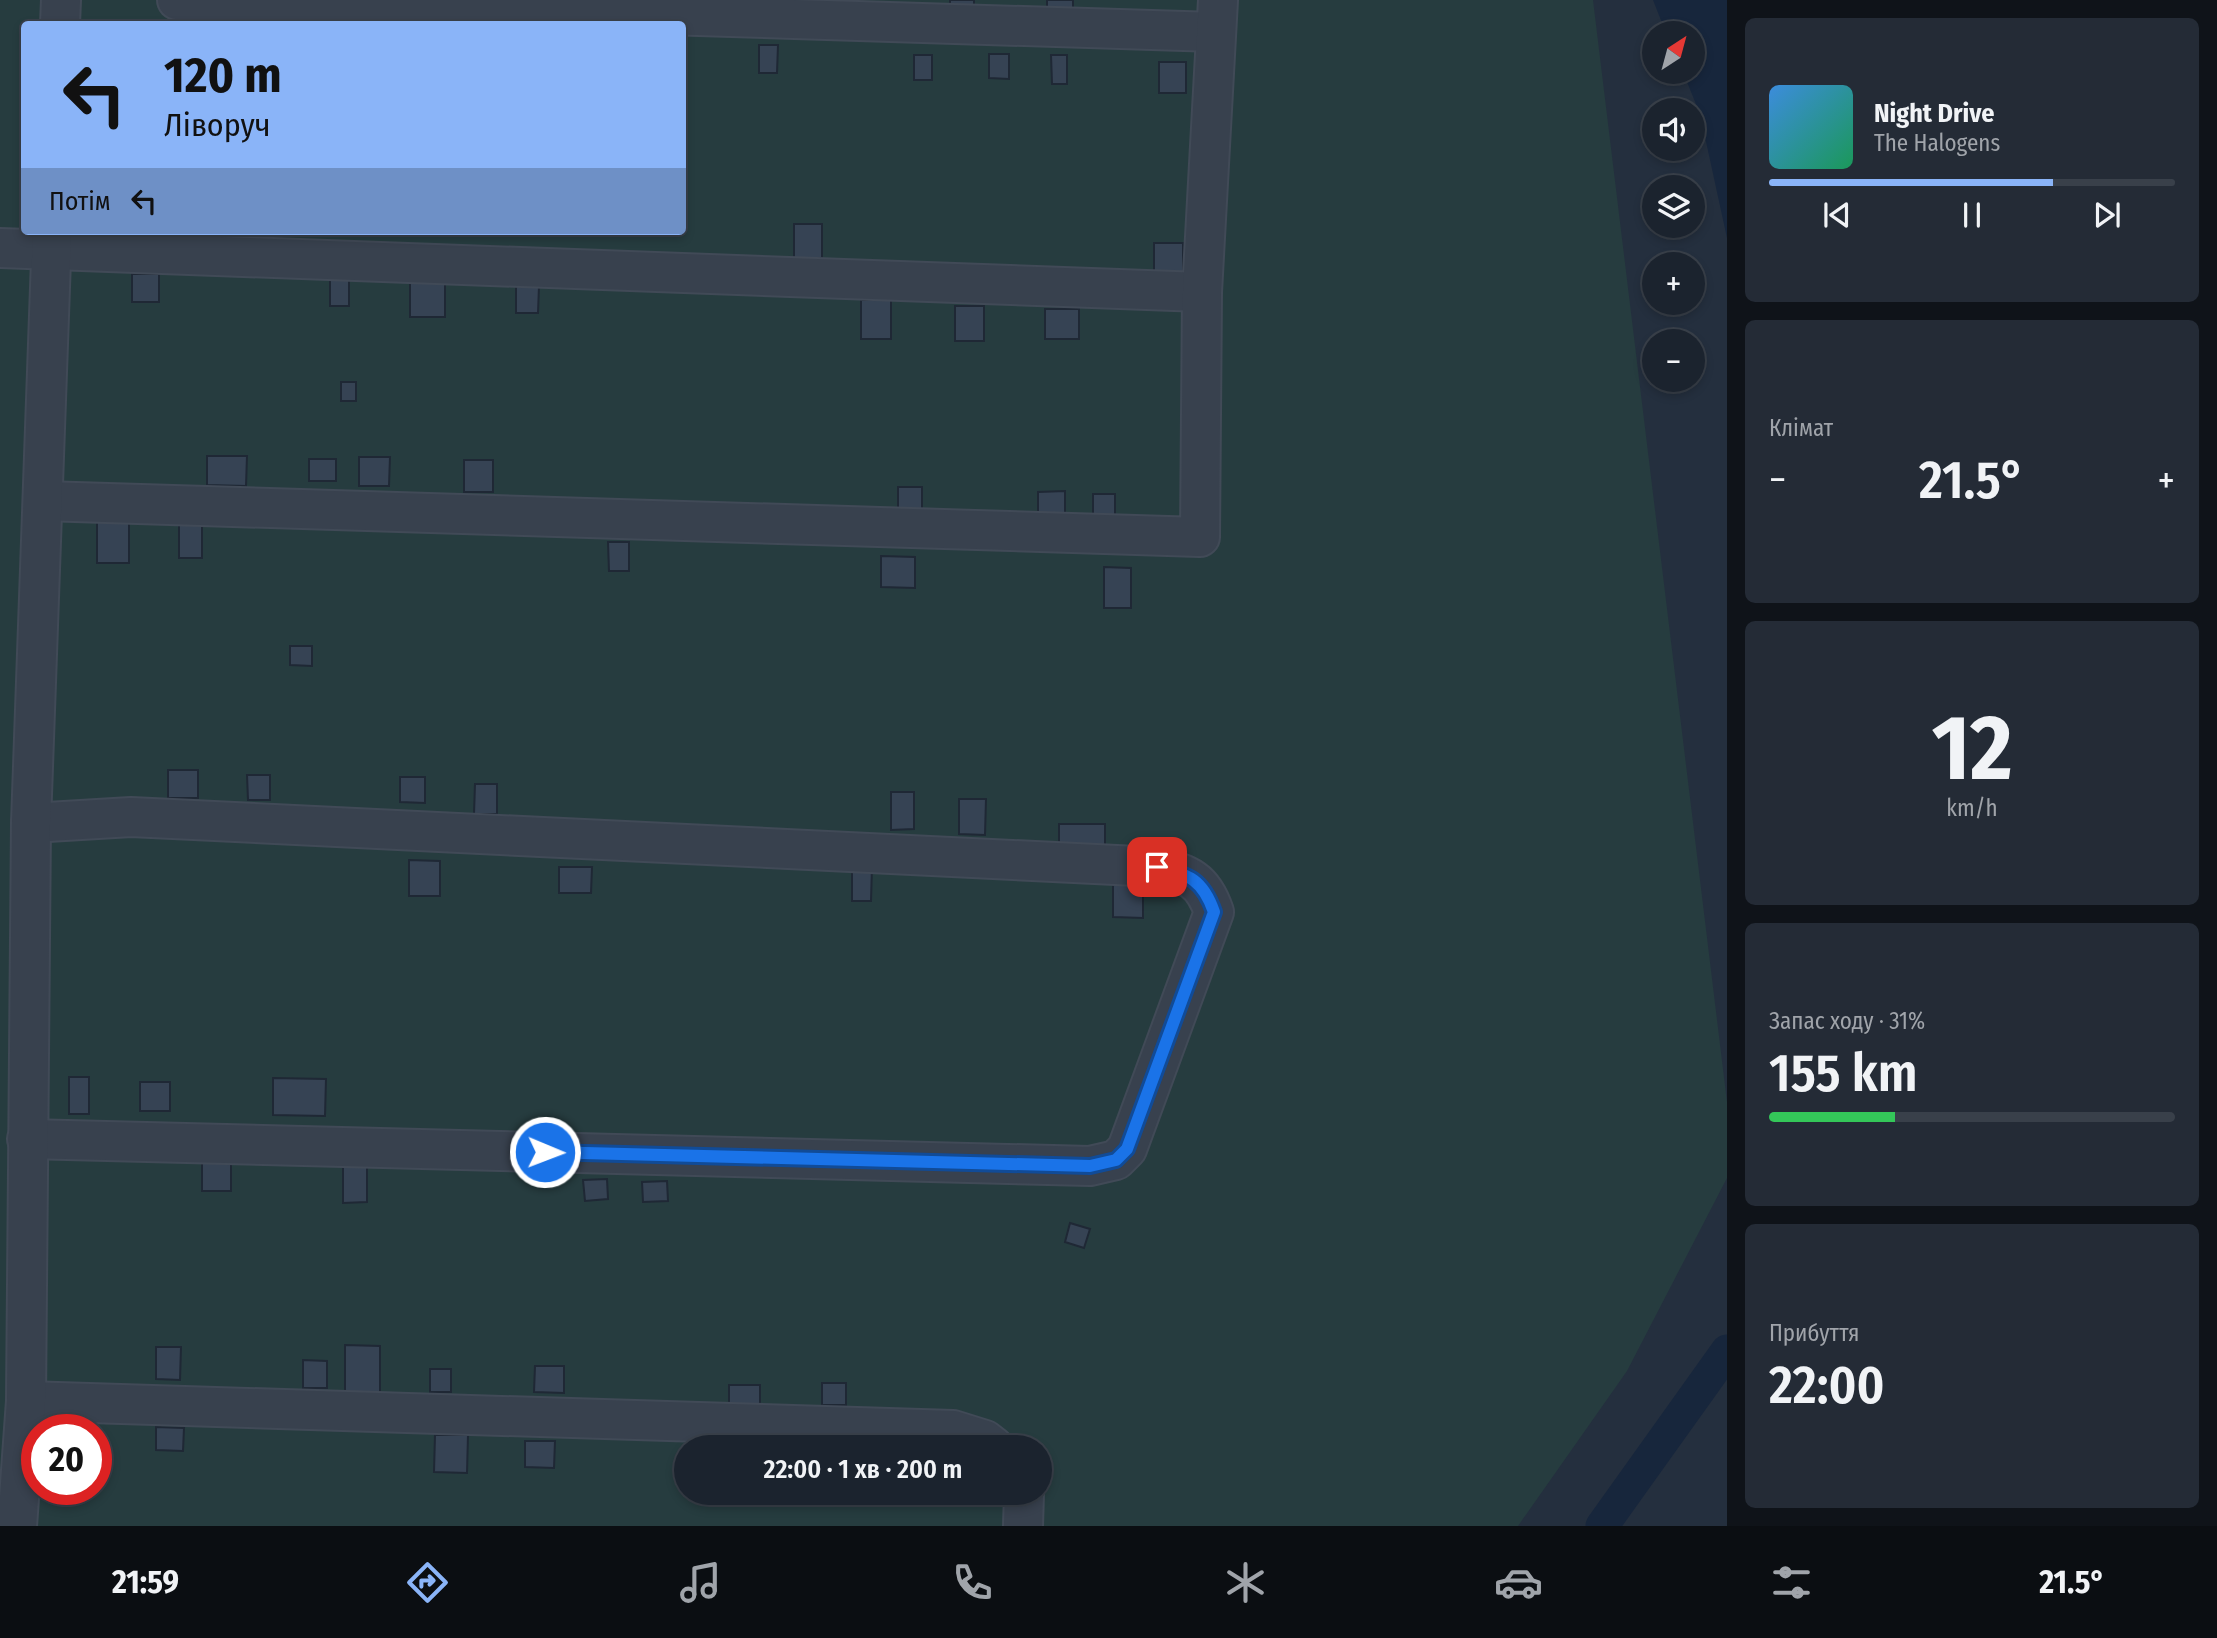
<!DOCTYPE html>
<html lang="uk">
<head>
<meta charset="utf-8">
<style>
  :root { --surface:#1b232e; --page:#242b36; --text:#f1f3f6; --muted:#a0a4aa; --line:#39404a; --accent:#8ab4f8 }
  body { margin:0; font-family:"Fira Sans Condensed",sans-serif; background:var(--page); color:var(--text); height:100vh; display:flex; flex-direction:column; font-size:26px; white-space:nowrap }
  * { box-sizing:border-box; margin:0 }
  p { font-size:23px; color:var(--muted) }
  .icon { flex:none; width:38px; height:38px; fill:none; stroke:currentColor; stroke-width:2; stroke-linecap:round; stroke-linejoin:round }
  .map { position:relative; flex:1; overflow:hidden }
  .details { display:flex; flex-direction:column; gap:18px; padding:18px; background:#0f1319; width:490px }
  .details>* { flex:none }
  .banner { position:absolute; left:21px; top:21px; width:665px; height:214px; border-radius:7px; box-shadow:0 4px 10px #0003,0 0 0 2px var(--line); background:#8ab4f8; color:#111; overflow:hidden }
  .needle { width:46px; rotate:36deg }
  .controls { position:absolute; left:1642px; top:21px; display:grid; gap:14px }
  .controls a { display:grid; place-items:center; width:63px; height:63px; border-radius:50%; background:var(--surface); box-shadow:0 4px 10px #0003,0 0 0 2px var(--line); font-size:35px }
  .speed { position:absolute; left:21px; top:1414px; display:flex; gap:14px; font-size:35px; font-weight:700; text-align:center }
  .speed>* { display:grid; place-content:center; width:91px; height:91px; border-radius:50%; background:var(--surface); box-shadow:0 4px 10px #0003,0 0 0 2px var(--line); line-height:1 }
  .speed .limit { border:10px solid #d22; background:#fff; color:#111 }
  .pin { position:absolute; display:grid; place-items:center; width:60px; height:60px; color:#fff; margin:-30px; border-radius:14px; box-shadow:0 4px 10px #0006 }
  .me { position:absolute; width:77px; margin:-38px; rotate:91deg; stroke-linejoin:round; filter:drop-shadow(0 0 5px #0008) }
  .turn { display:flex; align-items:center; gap:24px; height:147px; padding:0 28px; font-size:32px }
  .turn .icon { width:91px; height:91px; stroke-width:2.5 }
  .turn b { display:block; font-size:49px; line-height:60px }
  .then { display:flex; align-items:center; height:66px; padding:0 28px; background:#0003; gap:14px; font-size:26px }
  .big { font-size:52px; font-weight:600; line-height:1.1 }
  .details .tile { flex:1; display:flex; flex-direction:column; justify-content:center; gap:10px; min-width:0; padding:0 24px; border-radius:10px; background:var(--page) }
  .details .dial { align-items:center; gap:0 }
  .dial b { font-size:91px; line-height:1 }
  .song { display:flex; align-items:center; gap:21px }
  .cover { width:84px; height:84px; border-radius:10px; background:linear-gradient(135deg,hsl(210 70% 55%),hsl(150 70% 35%)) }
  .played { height:7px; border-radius:4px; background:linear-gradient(90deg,var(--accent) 70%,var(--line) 70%) }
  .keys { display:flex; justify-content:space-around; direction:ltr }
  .heat { display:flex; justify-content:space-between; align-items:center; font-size:38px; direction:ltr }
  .charge { height:10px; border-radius:5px; background:linear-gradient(90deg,#34c759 31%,var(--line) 0) }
  .trip { position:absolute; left:674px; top:1435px; width:378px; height:70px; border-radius:35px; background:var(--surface); box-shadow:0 4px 10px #0003,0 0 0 2px var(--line); font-weight:600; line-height:70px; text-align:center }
  .tabs { display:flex; height:112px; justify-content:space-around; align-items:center; background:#0b0e12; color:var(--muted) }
  .tabs .icon { width:49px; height:49px }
  .tabs .selected { color:var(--accent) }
  .tabs b { font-size:32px; color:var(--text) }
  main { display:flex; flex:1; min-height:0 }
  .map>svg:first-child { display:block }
</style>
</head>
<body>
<main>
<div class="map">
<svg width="1727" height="1526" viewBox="0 0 1727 1526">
  <rect width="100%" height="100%" fill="#242f3e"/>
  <!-- green -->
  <path fill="#263c3f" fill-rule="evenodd" d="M0,0H1593L1727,1102V1178L1627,1371L1518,1526H0ZM24,24H682V231H24ZM37,1430H96V1489H37ZM686,1447H1040V1493H686Z"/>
  <!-- water -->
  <polygon fill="#17263c" points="1653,0 1727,0 1727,238 1700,114 1683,72 1692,72 1692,33 1666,33"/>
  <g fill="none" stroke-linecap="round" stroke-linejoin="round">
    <!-- canal -->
    <polyline stroke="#17263c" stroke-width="33" points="1602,1526 1727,1351"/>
  </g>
  <!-- building -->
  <g fill="#364354" stroke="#1f2835" stroke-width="2">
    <rect x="950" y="0" width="24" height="5"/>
    <rect x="1047" y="0" width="26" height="16"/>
    <polygon points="759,45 778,45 777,73 759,73"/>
    <polygon points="989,54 1009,54 1009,79 989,78"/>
    <rect x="914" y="55" width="18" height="25"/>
    <polygon points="1051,55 1067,55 1067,84 1052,84"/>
    <rect x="1159" y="62" width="27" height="31"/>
    <rect x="794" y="224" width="28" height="34"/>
    <rect x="1154" y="243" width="29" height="31"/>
    <rect x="132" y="274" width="27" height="28"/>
    <rect x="330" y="279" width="19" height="27"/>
    <rect x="410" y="283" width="35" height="34"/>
    <polygon points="516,286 539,286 538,313 516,313"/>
    <rect x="861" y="300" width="30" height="39"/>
    <rect x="955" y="306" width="29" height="35"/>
    <rect x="1045" y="309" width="34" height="30"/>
    <rect x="341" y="382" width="15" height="19"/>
    <polygon points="207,456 247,456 246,486 207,485"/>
    <polygon points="359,457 390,457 389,486 359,486"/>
    <rect x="309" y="459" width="27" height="22"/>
    <rect x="464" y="460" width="29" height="32"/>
    <polygon points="898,487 922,487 922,513 898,512"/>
    <polygon points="1065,491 1065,522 1038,522 1038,492"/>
    <rect x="1093" y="494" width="22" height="26"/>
    <rect x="97" y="519" width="32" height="44"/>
    <rect x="179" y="524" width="23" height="34"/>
    <polygon points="608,542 629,542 629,571 609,571"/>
    <polygon points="881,556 915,557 915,588 881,587"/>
    <polygon points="1104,567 1131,568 1131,608 1104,608"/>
    <polygon points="290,646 312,646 312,666 290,665"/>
    <rect x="168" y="770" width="30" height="28"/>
    <polygon points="247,775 270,775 270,800 248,800"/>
    <polygon points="400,777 425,777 425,803 400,802"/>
    <polygon points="475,784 497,784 497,814 474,814"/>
    <polygon points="891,792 914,792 914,829 891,830"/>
    <polygon points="959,799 986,799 985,835 959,834"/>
    <rect x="1059" y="824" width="46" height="25"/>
    <polygon points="409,860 440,861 440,896 409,896"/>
    <polygon points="852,866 872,866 871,901 852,901"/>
    <polygon points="559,867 592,867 591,893 559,893"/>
    <polygon points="1113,885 1143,885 1143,918 1113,917"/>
    <rect x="69" y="1077" width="20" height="37"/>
    <polygon points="273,1078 326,1079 325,1116 273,1115"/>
    <rect x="140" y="1082" width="30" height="29"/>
    <rect x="202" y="1160" width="29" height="31"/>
    <polygon points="343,1166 367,1166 367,1202 343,1203"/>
    <polygon points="607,1179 608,1199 585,1201 583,1180"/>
    <polygon points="667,1181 668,1201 643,1202 642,1182"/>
    <polygon points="1070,1223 1090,1229 1084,1248 1065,1242"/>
    <polygon points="345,1345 380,1346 380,1394 345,1393"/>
    <polygon points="156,1347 181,1347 180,1380 156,1379"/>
    <polygon points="303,1360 327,1361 327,1388 303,1388"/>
    <polygon points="535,1366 564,1366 564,1393 534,1392"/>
    <rect x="430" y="1369" width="21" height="23"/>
    <rect x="822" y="1383" width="24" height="22"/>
    <polygon points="729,1385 760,1385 760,1412 729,1411"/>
    <polygon points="156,1427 184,1428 183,1451 156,1450"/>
    <polygon points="435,1435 468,1435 467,1473 434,1472"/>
    <polygon points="525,1441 555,1441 554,1468 525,1467"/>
  </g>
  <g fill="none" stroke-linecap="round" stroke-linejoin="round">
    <defs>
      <g id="minor">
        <polyline points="177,0 1216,32"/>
        <polyline points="60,24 61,0"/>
        <polyline points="0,248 1202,292"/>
        <polyline points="43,501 1200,537 1202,292 1218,0"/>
        <path d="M27,1139L1090,1166L1116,1160L1127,1149L1214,912C1203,880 1189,874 1157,867L131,817L31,823"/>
        <polyline points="26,1401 953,1430 985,1440 994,1447"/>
        <polyline points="17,1526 26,1401 31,823 52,231"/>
        <polyline points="1023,1526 1024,1493"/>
      </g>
    </defs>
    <!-- minor casing -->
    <use href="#minor" stroke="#414a57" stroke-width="42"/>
    <!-- minor -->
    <use href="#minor" stroke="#38414e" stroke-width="38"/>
  </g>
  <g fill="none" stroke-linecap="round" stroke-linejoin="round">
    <defs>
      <path id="route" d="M545,1152L1090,1166L1116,1160L1127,1149L1214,912C1203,880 1189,874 1157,867"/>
    </defs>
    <!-- route casing -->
    <use href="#route" stroke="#114b97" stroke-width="18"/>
    <!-- route -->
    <use href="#route" stroke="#1a73e8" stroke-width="12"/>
  </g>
</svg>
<div class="controls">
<a><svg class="needle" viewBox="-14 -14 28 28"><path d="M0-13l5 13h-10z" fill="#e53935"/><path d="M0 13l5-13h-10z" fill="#a0a4aa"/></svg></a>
<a><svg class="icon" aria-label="sound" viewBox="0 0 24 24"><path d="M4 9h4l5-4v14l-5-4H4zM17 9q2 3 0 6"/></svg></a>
<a><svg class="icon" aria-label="layers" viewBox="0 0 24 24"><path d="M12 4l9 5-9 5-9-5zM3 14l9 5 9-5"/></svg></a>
<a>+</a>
<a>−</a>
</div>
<div class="speed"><div class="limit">20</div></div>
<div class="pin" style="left:1157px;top:867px;background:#d93025"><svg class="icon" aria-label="arrive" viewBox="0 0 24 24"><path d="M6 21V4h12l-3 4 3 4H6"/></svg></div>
<svg class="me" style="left:545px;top:1152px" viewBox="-20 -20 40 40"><circle r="17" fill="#1a73e8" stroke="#fff" stroke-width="3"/><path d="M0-11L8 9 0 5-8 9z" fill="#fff"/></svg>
<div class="trip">22:00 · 1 хв · 200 m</div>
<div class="banner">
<div class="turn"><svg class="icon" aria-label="left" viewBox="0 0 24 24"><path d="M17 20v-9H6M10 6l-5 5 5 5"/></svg><div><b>120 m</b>Ліворуч</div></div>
<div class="then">Потім<svg class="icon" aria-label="left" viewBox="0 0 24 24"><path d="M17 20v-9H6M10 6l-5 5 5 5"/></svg></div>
</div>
</div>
<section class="details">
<div class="tile">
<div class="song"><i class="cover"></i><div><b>Night Drive</b><p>The Halogens</p></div></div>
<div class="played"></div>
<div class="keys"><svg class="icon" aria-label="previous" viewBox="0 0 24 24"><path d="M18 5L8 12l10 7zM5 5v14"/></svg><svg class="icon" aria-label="pause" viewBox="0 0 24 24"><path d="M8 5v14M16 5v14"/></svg><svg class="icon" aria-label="next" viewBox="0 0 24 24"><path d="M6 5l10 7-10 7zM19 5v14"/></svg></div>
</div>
<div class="tile"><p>Клімат</p>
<div class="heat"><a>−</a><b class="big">21.5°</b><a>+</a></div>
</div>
<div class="tile dial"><b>12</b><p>km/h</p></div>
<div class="tile"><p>Запас ходу · 31%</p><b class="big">155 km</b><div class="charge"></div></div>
<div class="tile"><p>Прибуття</p><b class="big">22:00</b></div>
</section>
</main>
<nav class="tabs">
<b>21:59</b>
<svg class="icon selected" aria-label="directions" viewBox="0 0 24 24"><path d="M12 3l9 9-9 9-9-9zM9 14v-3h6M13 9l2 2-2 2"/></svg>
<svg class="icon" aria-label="music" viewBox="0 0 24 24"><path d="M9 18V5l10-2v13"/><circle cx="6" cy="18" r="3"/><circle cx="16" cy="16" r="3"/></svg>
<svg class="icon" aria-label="phone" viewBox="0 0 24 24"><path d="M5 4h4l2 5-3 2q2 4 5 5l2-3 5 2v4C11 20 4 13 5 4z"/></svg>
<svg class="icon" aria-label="climate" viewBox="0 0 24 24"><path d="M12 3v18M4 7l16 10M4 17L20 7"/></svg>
<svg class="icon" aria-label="car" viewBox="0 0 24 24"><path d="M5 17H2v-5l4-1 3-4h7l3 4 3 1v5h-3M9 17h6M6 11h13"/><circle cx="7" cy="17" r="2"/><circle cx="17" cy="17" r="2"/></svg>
<svg class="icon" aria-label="filters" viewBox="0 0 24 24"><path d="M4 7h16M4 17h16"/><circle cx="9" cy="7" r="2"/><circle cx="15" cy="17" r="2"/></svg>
<b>21.5°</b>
</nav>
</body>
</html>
